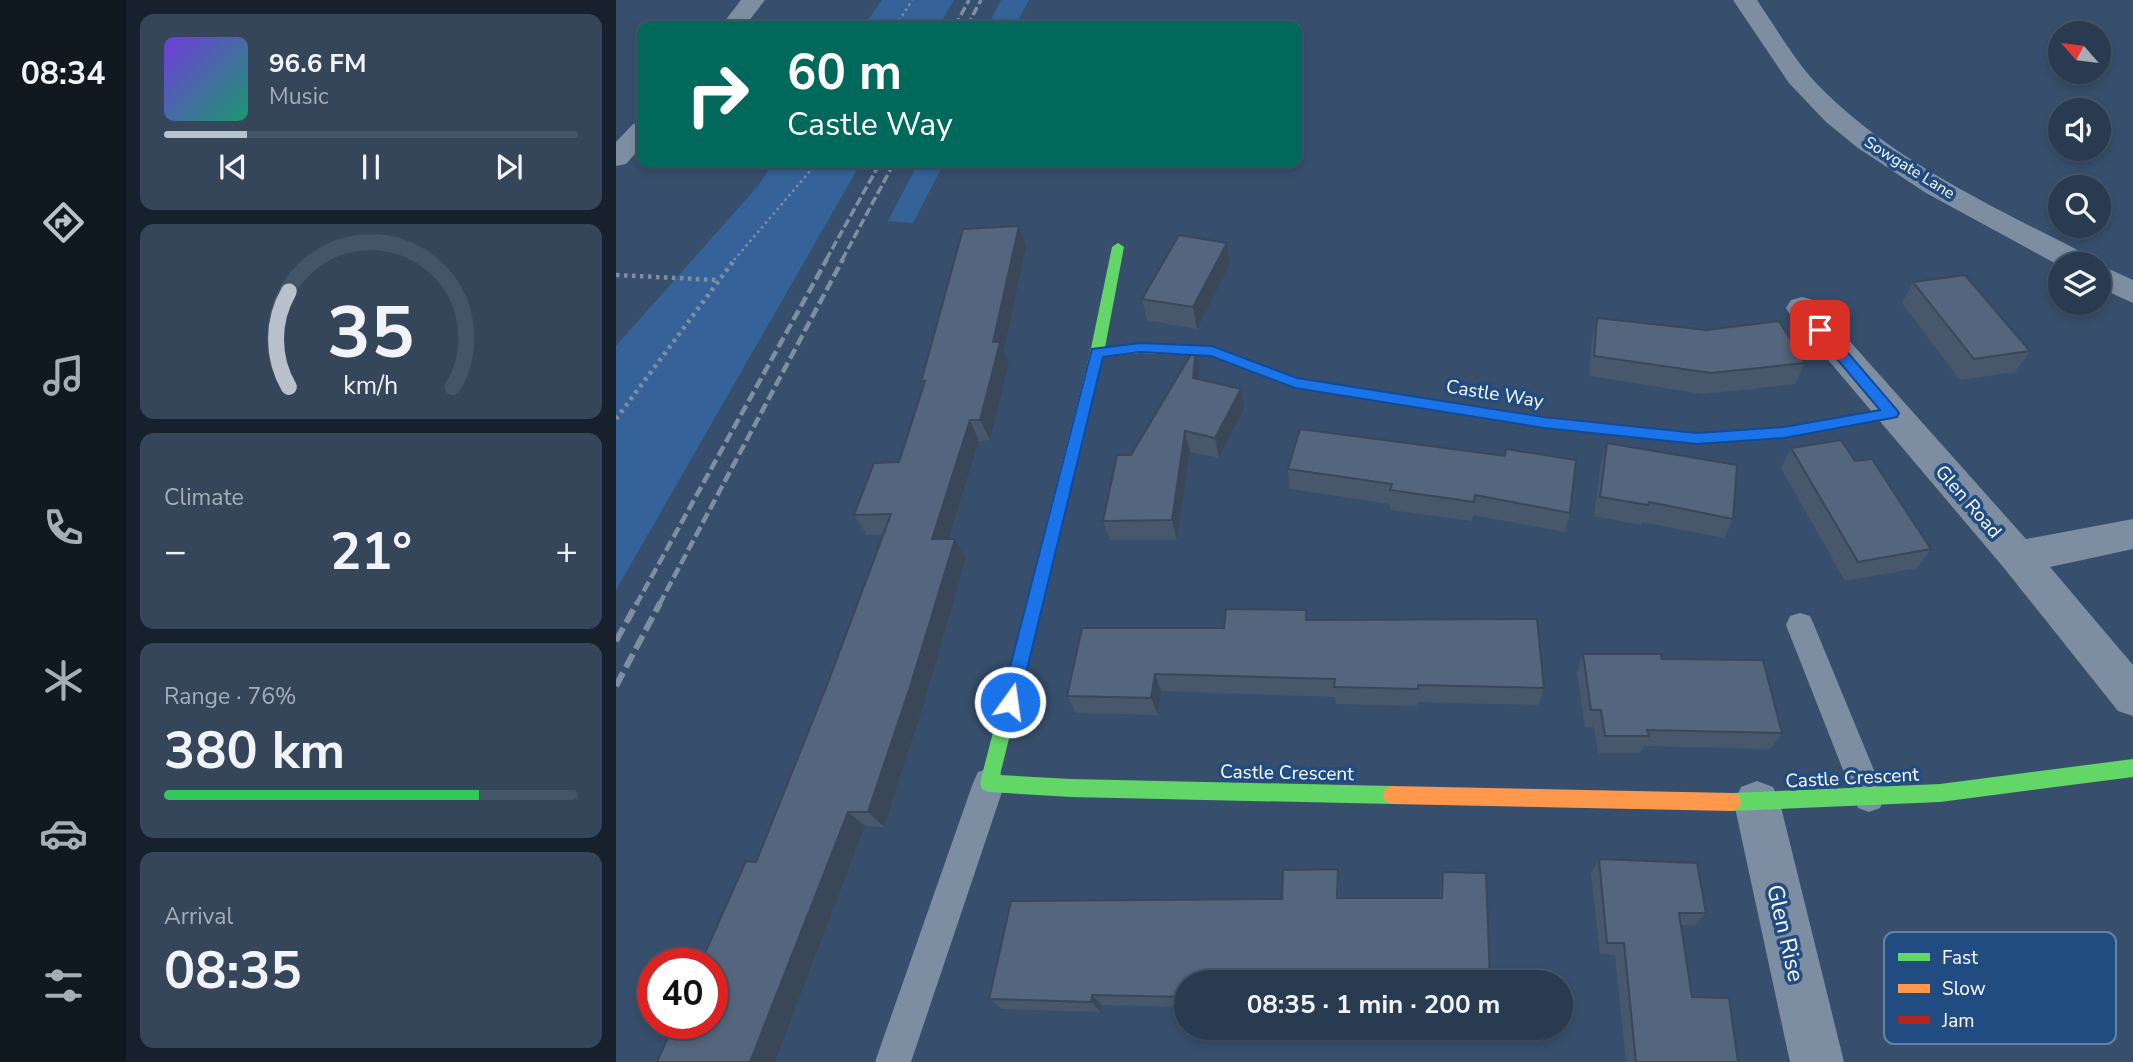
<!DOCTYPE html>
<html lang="en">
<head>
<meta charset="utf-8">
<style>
  :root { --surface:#293b51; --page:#35465b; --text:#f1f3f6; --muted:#a5adb7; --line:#455568; --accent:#b9c1cc }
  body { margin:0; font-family:"Nunito Sans",sans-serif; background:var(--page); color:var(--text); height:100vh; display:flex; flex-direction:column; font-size:26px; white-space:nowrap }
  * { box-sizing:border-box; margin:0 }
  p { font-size:23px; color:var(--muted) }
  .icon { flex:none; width:38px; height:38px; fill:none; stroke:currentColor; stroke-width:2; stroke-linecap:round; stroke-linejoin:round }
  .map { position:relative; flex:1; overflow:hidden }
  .sheet { display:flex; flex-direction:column; gap:14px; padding:14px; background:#17202d; width:490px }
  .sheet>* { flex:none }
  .hud { position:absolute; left:21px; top:21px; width:665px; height:147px; border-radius:14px; box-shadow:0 4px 10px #0003,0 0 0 2px var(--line); background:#00695c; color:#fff; overflow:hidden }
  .needle { width:46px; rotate:298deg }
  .controls { position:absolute; left:1432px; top:21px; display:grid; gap:14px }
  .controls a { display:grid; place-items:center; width:63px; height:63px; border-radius:50%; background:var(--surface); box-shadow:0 4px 10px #0003,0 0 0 2px var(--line); font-size:35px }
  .speed { position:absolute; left:21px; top:948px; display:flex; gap:14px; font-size:35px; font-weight:700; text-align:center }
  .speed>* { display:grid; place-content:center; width:91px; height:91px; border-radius:50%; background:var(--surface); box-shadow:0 4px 10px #0003,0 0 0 2px var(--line); line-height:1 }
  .speed .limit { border:10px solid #d22; background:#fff; color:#111 }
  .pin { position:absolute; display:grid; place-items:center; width:60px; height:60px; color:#fff; margin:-30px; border-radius:14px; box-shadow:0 4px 10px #0006 }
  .me { position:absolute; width:77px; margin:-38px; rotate:14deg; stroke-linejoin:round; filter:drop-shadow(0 0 5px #0008) }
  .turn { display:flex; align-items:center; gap:24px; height:147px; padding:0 35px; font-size:32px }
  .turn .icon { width:91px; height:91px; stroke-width:2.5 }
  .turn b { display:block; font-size:49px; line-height:60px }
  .big { font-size:52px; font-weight:700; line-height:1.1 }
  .sheet .tile { flex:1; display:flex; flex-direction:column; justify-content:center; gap:10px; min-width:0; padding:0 24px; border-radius:14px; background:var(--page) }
  .sheet .dial { align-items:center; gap:0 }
  .dial svg { height:182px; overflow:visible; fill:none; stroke:var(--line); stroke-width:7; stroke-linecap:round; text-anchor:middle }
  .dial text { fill:var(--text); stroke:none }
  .song { display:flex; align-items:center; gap:21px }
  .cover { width:84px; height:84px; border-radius:10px; background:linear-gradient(135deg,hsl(260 70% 55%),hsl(160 70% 35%)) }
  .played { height:7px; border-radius:4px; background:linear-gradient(90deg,var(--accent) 20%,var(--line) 20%) }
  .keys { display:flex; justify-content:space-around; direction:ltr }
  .heat { display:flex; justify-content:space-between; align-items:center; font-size:38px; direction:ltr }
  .charge { height:10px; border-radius:5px; background:linear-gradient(90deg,#34c759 76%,var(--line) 0) }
  .trip { position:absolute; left:558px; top:970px; width:399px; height:70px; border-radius:35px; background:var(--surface); box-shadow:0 4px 10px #0003,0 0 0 2px var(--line); font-weight:700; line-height:70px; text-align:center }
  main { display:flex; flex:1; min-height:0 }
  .tab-bar { display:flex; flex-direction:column; width:126px; justify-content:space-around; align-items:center; background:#101820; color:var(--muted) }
  .tab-bar .icon { width:49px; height:49px }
  .tab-bar .current { color:var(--accent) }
  .tab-bar b { font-size:32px; color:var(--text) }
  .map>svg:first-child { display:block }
</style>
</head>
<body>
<main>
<nav class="tab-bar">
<b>08:34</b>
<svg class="icon current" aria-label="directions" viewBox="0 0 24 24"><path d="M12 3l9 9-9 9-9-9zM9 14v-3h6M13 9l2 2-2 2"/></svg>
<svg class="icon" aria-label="music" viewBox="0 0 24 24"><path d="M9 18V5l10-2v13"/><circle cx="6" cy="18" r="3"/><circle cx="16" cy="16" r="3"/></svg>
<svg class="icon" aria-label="phone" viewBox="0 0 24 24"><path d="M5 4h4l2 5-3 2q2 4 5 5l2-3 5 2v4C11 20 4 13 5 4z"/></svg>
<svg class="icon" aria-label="climate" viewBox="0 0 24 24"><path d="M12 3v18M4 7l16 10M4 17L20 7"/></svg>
<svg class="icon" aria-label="car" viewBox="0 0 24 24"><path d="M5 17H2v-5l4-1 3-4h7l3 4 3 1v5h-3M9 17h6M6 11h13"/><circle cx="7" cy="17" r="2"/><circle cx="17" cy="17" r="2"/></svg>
<svg class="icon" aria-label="filters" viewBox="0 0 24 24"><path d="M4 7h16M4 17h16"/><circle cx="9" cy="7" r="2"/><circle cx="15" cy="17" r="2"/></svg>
</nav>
<section class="sheet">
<div class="tile">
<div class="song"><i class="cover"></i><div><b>96.6 FM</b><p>Music</p></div></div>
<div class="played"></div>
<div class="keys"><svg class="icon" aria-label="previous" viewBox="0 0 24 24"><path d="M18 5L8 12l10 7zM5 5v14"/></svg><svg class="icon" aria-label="pause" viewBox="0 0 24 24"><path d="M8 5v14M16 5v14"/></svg><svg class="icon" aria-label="next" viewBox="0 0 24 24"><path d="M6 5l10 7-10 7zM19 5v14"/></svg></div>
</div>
<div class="tile dial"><svg viewBox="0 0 100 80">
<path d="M14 69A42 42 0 1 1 86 69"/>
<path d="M14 69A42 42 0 0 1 14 27" stroke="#b9c1cc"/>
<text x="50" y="56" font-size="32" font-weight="700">35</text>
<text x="50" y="72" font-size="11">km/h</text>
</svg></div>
<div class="tile"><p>Climate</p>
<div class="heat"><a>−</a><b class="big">21°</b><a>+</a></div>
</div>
<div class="tile"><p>Range · 76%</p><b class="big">380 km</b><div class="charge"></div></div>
<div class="tile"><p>Arrival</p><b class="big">08:35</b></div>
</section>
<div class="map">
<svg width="1517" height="1062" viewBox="0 0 1517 1062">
  <rect width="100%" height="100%" fill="#374f6c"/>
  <!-- green -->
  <g fill="#356399">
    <polygon points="266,0 338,0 323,26 248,26"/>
    <polygon points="385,0 413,0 399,26 372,26"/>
    <polygon points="157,163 245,163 0,590 0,346 142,186"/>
    <polygon points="302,163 328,163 297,223 272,221"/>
  </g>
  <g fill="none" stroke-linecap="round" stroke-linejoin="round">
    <!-- path-far1 -->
    <g stroke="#7d8ea2" stroke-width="2.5" stroke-dasharray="2.5 3.5" stroke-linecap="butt">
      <polyline points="280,26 296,0"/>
      <polyline points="118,260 201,163"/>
    </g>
    <!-- path -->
    <g stroke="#7d8ea2" stroke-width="4.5" stroke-dasharray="3.5 4.5" stroke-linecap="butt">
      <polyline points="0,275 100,280"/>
      <polyline points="0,419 119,259"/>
    </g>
    <!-- lane -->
    <g fill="#7d8ea2" fill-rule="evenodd">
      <polygon points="1184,613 1194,616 1198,625 1269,797 1264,808 1253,812 1242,808 1170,625 1174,616"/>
      <polygon points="373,768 384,772 389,783 295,1062 259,1062 357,783 362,772"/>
    </g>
    <!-- street -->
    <g fill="#7d8ea2" fill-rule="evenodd">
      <polygon points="125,0 149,0 129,26 105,26"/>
      <path d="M1117,0H1141C1160,28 1177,58 1200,83C1276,162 1379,207 1475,257L1479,264L1444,266L1310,193L1242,148L1210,122L1173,83Z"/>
      <polygon points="26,122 26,146 10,164 0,166 0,142 17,124"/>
      <polygon points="1481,264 1482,264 1517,280 1517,303 1482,287"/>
      <polygon points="1186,297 1197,300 1410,539 1517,519 1517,549 1434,567 1517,665 1517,716 1502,711 1388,568 1175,316 1170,308 1175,300"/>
      <polygon points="1141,781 1157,787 1164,803 1228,1062 1174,1062 1118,803 1125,787"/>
    </g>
    <!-- fast -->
    <g fill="#63d668" fill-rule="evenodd">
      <polygon points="502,243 508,247 488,353 384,775 455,779 776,786 783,789 785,795 783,801 776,804 455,797 373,792 366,789 364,783 474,353 496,247"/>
      <polygon points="1517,759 1517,777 1324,802 1116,811 1109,808 1107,802 1109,796 1116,793 1324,784"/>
    </g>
    <!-- slow -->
    <g fill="#ff974d" fill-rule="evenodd">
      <polygon points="524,343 596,346 681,378 903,413 910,418 903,423 679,388 595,356 524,353 481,358 474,353 481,348"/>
      <polygon points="776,786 1116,793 1123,796 1125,802 1123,808 1116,811 776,804 769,801 767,795 769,789"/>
    </g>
    <!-- jam -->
    <polygon fill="#b3261e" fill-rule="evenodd" points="1275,408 1280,409 1282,413 1280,417 1168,438 1081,443 903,423 896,418 903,413 1081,433 1168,428"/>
    <!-- rail-far2 -->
    <g stroke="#7e8fa2" stroke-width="3.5" stroke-dasharray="9 3.5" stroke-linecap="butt">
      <polyline points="339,26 353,0"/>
      <polyline points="351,26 365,0"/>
      <polyline points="210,260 264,163"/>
      <polyline points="226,260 278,163"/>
    </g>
    <!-- rail-far1 -->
    <g stroke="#7e8fa2" stroke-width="4.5" stroke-dasharray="11 4.5" stroke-linecap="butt">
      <polyline points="20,605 211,259"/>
      <polyline points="43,605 227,259"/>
    </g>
    <!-- rail -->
    <g stroke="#7e8fa2" stroke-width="6" stroke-dasharray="15 6" stroke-linecap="butt">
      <polyline points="0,641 21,603"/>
      <polyline points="0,686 44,603"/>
    </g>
  </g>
  <!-- wall -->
  <g fill="#47586c">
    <polygon points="403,226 410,247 388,351 393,363 374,440 363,441 333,539 339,539 350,558 308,704 268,827 249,826 159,1062 41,1062 140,862 211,685 268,534 251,535 238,515 283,462 307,387 305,382"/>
    <polygon points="611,243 614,264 581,329 531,320 526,299"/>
    <polygon points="1297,282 1414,351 1399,372 1344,380 1286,303"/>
    <polygon points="981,318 1189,363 1179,384 1087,394 973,376 976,339"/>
    <polygon points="584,367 583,380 628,409 603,458 574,452 561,540 494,540 487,521 515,455"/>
    <polygon points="684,429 954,513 949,532 857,515 856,521 774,510 774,504 674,489 672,469"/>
    <polygon points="991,443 1117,519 1108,538 1026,522 1025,525 978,516 985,463"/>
    <polygon points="1175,448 1239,461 1315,549 1301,568 1229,581 1165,468"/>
    <polygon points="691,620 928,688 923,705 801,702 801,706 720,704 719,697 545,691 542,715 460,713 451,696 608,628"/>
    <polygon points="967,654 1046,659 1166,733 1154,749 1028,746 1024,753 982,753 978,727 969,727 961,672"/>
    <polygon points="983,859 1090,913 1079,925 1065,925 1076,997 1122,1062 1010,1062 999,955 984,954 975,873"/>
    <polygon points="722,869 723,898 824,898 825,885 827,872 874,982 570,982 570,1007 486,1005 485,1012 386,1009 373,999 666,899"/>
  </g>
  <!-- shaded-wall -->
  <g fill="#3a4758">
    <polygon points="403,226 410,247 388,351 393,363 374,440 364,420 377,342"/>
    <polygon points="611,243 614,264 581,329 577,307"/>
    <polygon points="580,346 584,367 581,399 577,378"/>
    <polygon points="625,389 628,409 603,458 599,438"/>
    <polygon points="354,420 363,441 327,558 316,539"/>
    <polygon points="569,431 574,452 561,540 556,520"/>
    <polygon points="339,539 350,558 308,704 268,827 252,812"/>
    <polygon points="539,674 545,691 542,715 535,698"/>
    <polygon points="232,812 249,826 159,1062 134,1062"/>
    <polygon points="476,995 486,1005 485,1012 475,1002"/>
  </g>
  <!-- building -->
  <g fill="#53667d" stroke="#3a4758" stroke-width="2">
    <polygon points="403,226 377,342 384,342 364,420 354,420 316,539 339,539 294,687 252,812 232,812 134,1062 41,1062 58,1024 96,1024 96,964 84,964 130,861 140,862 211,685 275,514 238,515 258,463 283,462 309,381 305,382 347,229"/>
    <polygon points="563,235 611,243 577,307 526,299"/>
    <polygon points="1349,275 1414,351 1358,359 1297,282"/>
    <polygon points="981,318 1091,330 1163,321 1189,363 1095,373 978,356"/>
    <polygon points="580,346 577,378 625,389 599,438 569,431 556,520 487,521 501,455 515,455"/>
    <polygon points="684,429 889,456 890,449 960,460 954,513 859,495 858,502 774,490 776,484 672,469"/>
    <polygon points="1225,440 1239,461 1256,459 1315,549 1242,562 1175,448"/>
    <polygon points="991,443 1121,465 1117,519 1033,502 1032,505 984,497"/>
    <polygon points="610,609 690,610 690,620 921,619 928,688 802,685 802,689 718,687 719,679 539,674 535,698 451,696 466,628 608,628"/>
    <polygon points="967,654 1045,654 1046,659 1147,660 1166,733 1031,730 1033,736 989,736 985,710 975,710"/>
    <polygon points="983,859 1081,863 1090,913 1063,913 1076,997 1113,998 1122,1062 1020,1062 1008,943 991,943"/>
    <polygon points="722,869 721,898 826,898 827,872 870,873 874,981 757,977 757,982 570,982 570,997 476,995 475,1002 373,999 395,901 666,899 667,870"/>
  </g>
  <!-- route -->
  <polygon fill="#1a73e8" stroke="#114b97" stroke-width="2" points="1204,325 1209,326 1281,410 1283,413 1281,417 1168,438 1081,444 928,428 679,388 595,356 524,352 487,357 403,702 400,708 394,710 387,708 385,702 476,349 524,343 596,346 681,378 928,417 1081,433 1168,427 1264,410 1199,333 1197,330"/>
  <g text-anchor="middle" stroke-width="7" stroke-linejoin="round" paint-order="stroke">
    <!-- far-street labels -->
    <g font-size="16" fill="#fff" stroke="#214c82">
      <text transform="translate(1294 167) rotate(32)" y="6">Sowgate Lane</text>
    </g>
    <!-- street labels -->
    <g font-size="19" fill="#fff" stroke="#214c82">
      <text transform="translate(879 393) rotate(9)" y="7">Castle Way</text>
      <text transform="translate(1353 501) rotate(49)" y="7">Glen Road</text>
      <text transform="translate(671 772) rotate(1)" y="7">Castle Crescent</text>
      <text transform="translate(1236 777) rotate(-3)" y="7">Castle Crescent</text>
    </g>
    <!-- near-street labels -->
    <g font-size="23" fill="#fff" stroke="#214c82">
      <text transform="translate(1170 933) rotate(77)" y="8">Glen Rise</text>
    </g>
  </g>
  <!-- legend -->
  <rect x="1268" y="932" width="232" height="112" rx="10" fill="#214c82" stroke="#6482a8" stroke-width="2"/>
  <rect x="1282" y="953" width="32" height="8" fill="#63d668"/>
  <rect x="1282" y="984" width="32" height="9" fill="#ff974d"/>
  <rect x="1282" y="1016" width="32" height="8" fill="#b3261e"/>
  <g font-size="19" fill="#fff">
    <text x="1326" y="964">Fast</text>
    <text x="1326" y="995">Slow</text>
    <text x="1326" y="1027">Jam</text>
  </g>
</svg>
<div class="controls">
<a><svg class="needle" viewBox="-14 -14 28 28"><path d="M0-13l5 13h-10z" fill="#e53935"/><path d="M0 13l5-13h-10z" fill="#a5adb7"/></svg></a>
<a><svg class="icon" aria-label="sound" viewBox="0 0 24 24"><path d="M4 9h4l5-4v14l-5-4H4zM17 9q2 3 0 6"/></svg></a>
<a><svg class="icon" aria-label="search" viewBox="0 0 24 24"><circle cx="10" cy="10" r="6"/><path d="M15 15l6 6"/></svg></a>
<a><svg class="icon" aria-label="layers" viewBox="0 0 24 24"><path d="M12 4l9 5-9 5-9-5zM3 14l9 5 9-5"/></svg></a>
</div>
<div class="speed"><div class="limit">40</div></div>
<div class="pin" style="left:1204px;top:330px;background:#d93025"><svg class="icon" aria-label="arrive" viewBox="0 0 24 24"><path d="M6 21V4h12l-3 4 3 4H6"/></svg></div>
<svg class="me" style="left:394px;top:702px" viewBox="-20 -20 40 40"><circle r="17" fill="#1a73e8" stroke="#fff" stroke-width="3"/><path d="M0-11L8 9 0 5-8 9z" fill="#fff"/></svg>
<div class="trip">08:35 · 1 min · 200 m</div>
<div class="hud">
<div class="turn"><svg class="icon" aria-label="right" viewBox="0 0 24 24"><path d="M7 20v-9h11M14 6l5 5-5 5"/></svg><div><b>60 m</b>Castle Way</div></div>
</div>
</div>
</main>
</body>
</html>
